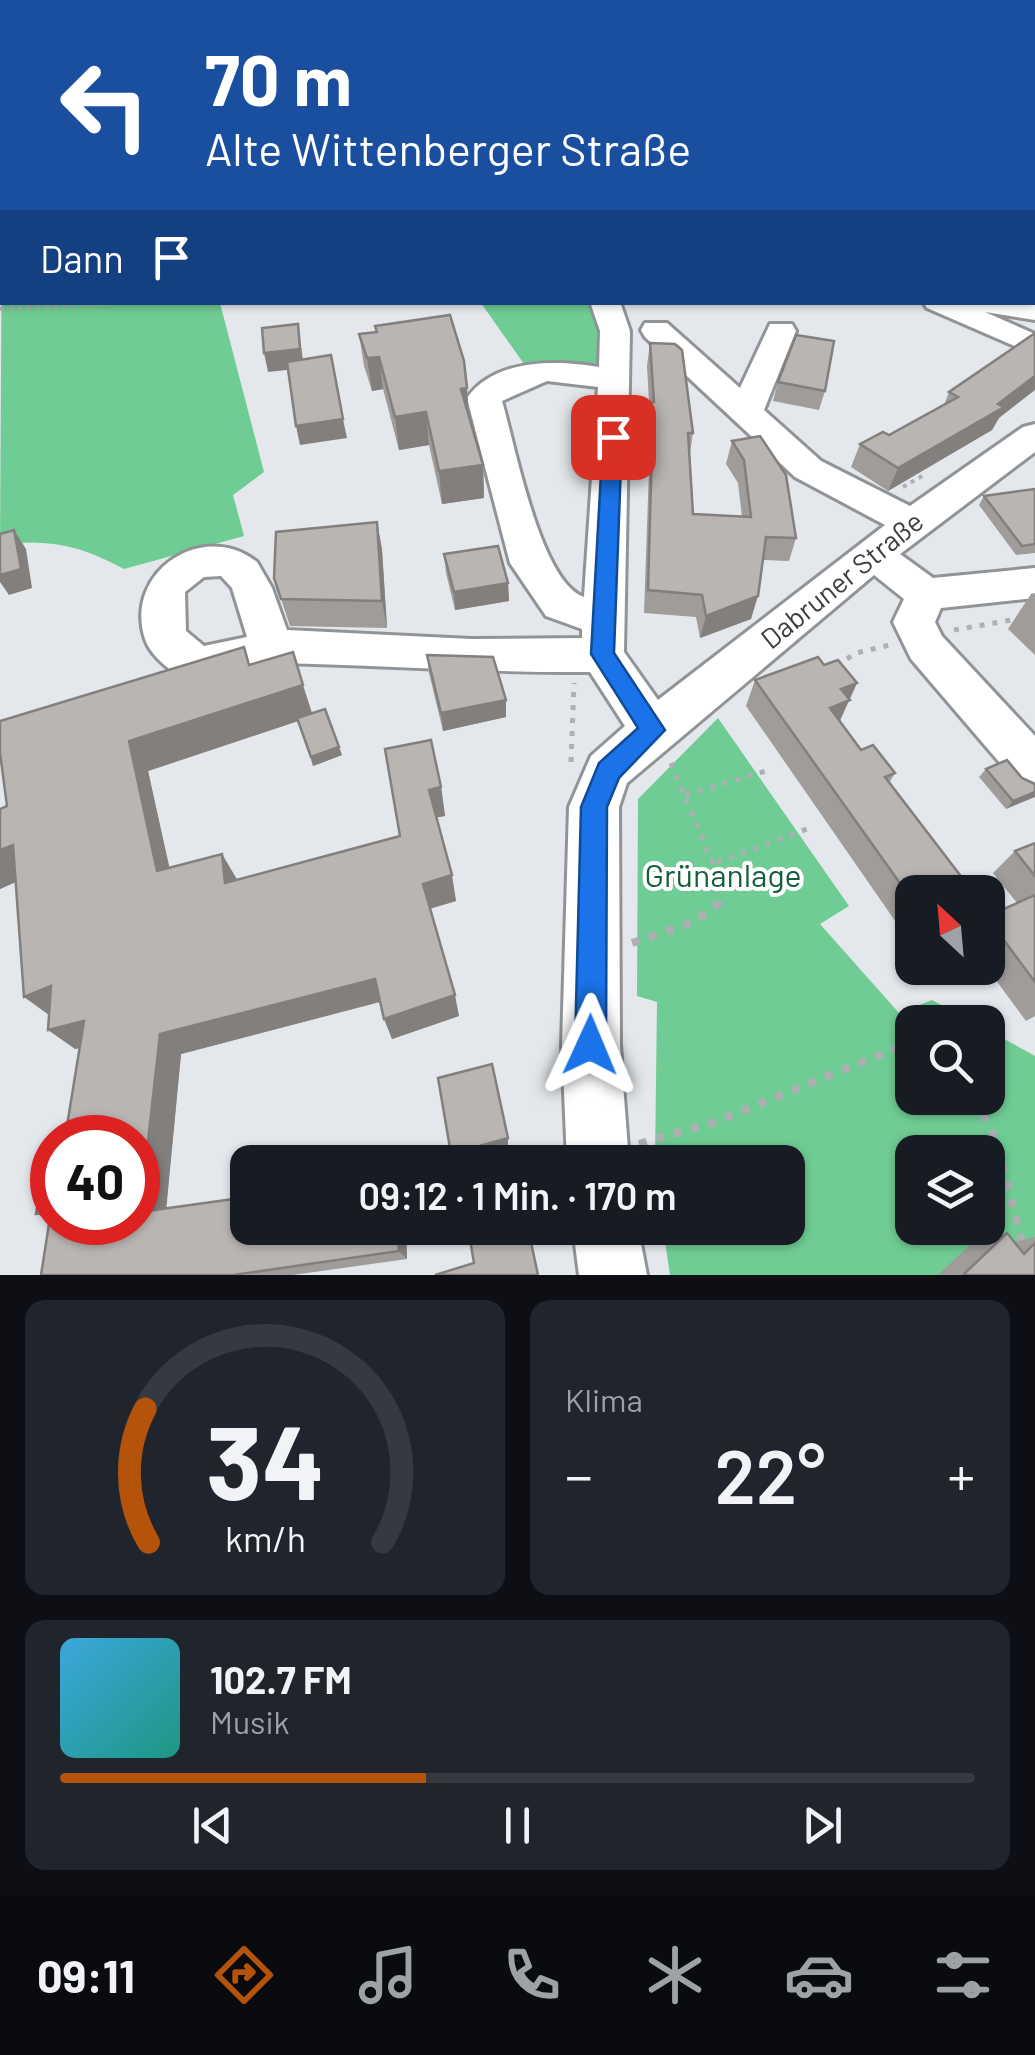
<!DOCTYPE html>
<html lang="de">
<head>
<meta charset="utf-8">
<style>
  :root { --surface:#171b24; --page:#20242c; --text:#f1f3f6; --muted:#9ea1a6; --line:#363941; --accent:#b45309 }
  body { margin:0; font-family:Barlow,sans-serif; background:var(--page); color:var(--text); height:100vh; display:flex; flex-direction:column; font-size:38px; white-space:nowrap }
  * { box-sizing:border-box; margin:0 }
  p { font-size:32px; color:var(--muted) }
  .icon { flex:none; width:55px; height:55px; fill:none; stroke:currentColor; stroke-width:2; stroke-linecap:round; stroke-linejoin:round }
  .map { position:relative; height:1275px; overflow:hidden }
  .sheet { display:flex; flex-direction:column; gap:25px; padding:25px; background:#0d0f14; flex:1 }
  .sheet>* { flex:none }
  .banner { position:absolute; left:0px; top:0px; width:1035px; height:305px; box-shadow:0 2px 8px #0004; background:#1a4fa0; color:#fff; overflow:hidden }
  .needle { width:65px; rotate:334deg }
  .controls { position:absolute; left:895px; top:875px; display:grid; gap:20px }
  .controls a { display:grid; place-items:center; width:110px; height:110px; border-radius:20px; background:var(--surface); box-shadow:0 2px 8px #0004; font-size:50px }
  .speed { position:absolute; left:30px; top:1115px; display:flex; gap:20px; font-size:50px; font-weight:700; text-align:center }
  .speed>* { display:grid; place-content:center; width:130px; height:130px; border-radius:50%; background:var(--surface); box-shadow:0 2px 8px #0004; line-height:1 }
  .speed .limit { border:15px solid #d22; background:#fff; color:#111 }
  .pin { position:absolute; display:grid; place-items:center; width:85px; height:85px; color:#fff; margin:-42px; border-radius:20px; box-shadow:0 5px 15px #0006 }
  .me { position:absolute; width:110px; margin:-55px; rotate:1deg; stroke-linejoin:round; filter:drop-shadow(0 0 8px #0008) }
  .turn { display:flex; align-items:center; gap:35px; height:210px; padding:0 40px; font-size:45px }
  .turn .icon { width:130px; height:130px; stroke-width:2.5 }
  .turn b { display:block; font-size:70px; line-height:85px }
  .then { display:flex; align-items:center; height:95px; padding:0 40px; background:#0003; gap:20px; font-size:38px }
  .big { font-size:75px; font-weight:600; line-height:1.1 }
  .sheet .tile { flex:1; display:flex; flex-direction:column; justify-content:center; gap:15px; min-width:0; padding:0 35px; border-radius:20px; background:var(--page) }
  .sheet .dial { align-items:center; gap:0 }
  .dial svg { height:260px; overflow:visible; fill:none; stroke:var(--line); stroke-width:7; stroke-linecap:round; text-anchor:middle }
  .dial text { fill:var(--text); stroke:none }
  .song { display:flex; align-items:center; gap:30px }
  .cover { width:120px; height:120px; border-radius:15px; background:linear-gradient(135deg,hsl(200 70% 55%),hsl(170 70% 35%)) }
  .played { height:10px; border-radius:5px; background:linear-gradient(90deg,var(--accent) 40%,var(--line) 40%) }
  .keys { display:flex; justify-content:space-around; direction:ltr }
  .heat { display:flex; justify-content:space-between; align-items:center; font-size:55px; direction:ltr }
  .sheet .tiles { flex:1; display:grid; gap:25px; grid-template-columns:1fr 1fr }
  .tile:last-child { grid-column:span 2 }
  .trip { position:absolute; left:230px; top:1145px; width:575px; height:100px; border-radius:20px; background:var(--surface); box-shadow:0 2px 8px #0004; font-weight:600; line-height:100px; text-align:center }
  .tabs { display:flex; height:160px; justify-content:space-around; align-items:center; background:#090b0e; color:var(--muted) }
  .tabs .icon { width:70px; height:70px }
  .tabs .selected { color:var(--accent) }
  .tabs b { font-size:45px; color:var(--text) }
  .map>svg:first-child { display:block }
</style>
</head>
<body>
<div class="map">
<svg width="1035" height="1275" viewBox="0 0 1035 1275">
  <rect width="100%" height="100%" fill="#e4e8ec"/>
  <!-- green -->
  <g fill="#6fcc94" fill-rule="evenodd">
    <polygon points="374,0 1035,0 1035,177 1032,2 370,2"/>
    <path d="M2,204V302L220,303L264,472L233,495L244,536L124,569C81,546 49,538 0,545Z"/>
    <polygon points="481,303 597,303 606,334 595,368 524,364"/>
    <path d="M718,718L849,906L820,924L899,1013L932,1000L973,1022H912V1098H988V1030L1035,1056V1275H670L663,1228H788V1162H655L657,1002L637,996L638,799ZM912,1152H988V1228H912Z"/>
  </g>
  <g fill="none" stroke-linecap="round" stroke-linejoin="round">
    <!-- stream -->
    <polyline stroke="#4e8fbb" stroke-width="4" points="575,0 579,2"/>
    <defs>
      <g id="minor">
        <path d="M590,302H620L630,331L624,652L658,700L885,525L795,477L645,337L641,330L645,323H667L740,388L770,324H792L796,331L764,410L821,461L910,506L1023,427L1035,424V452L900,554L933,578L1035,568V598L941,608L935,622L942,636L1035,736V790L1018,784L911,659L893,622L904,599L874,575L627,783L619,807L620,1045L629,1162H567L562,1045L569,807L591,756L625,726L590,672C485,673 382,665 277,663C250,663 225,684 196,681C178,680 150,656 145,639C123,572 203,519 257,562L272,588L287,630L471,639L582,638V629L546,616L510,563L467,398C495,358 558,360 599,367L600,331ZM547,381L598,387L584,597C540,582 515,445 502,401ZM221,576L232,588L247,637L204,646L186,631L185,592L204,577Z"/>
        <polygon points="923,302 1035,302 1035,320 985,312 1035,334 1035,355 927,308"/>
        <polygon points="573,1228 638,1228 647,1275 579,1275"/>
      </g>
      <g id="major">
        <polyline points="261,2 265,0"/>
        <polyline points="0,144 2,143"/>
      </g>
    </defs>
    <!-- minor casing -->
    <use href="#minor" stroke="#919497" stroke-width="6"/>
    <!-- major casing -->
    <use href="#major" stroke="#b27855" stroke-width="60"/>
    <!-- path-far3 -->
    <g stroke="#adb0b3" stroke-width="2.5" stroke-dasharray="2.5 4" stroke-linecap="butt">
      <polyline points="588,0 592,2"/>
      <polyline points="370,2 374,0"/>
    </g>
    <!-- path-far2 -->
    <g stroke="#adb0b3" stroke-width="4" stroke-dasharray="4 5" stroke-linecap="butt">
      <polyline points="0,309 147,302"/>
      <polyline points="903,487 924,475"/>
    </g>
    <!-- path-far1 -->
    <g stroke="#adb0b3" stroke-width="5" stroke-dasharray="5 8" stroke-linecap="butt">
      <polyline points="954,630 1017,619"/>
      <polyline points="836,666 856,653 890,645"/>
      <polyline points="571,762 574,683"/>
      <polyline points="671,763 713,864"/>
      <polyline points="685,795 766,771"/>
      <polyline points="714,873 713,864 807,829"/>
    </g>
    <!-- path -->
    <g stroke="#adb0b3" stroke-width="8" stroke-dasharray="8 10" stroke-linecap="butt">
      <polyline points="632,943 694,922 719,903 714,871"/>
      <polyline points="975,1098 996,1140 1023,1246"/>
      <polyline points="639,1144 717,1121 912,1042"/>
    </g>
    <!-- minor -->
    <use href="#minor" fill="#fff" fill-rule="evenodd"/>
    <!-- major -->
    <use href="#major" stroke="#f7c1a0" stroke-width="55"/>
    <!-- rail -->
    <polyline stroke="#6b6d6f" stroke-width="4" points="324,2 328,0"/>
  </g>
  <!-- wall -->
  <g fill="#9f9c99">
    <polygon points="359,334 467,388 469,415 483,465 484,498 442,504 429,445 399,450 383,389 372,391 364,366"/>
    <polygon points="650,343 693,433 690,453 693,514 742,517 738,483 726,464 732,441 796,538 789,561 763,560 751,619 700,638 696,617 644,613 649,469 645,425 648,402 649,402 647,366"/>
    <polygon points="778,382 825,391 819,410 773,401"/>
    <polygon points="949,392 999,418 992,430 888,491 851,467 860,444 889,435 944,405"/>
    <polygon points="1035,489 1035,553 1016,555 979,505 984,496"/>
    <polygon points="377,522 382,550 387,628 290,626 274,578"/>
    <polygon points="444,554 508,583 509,601 455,610 446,573"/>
    <polygon points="1035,593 1035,655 1008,629 1031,594"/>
    <polygon points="427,655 506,700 506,717 443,731 429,673"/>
    <polygon points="251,665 312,713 342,755 313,766 298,721 148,771 169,868 237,880 400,836 441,787 445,816 437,817 456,901 430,909 459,1016 392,1039 380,1002 181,1054 166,1208 248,1228 406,1228 407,1259 293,1275 41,1275 50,1219 36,1214 47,1147 52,1222 79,1048 75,1049 49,1015 15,882 0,889 0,809"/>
    <polygon points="824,665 857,683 840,721 861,750 895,773 889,783 912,892 912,940 909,941 746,706 755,680"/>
    <polygon points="986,769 1022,778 1035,784 1006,809 979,777"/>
    <polygon points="1035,843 1035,1016 1026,1021 987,968 988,916 1017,903 993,873 1015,851"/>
    <polygon points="1007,1233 1015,1242 1035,1237 1035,1275 938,1275 973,1242"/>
  </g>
  <!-- shaded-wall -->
  <g fill="#827f7d">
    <polygon points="298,324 304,368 268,372 264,353"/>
    <polygon points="379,357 383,389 372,391 367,358"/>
    <polygon points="1035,376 1035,390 999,418 992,430 888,491 898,468 998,404"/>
    <polygon points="467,388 469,420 461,389"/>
    <polygon points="426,412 429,445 399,450 395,417"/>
    <polygon points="343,419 347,438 300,445 296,426"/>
    <polygon points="483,465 484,498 442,504 439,471"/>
    <polygon points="377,522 382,550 387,628 382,601"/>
    <polygon points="14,530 26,549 32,588 9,595 0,582 0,575"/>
    <polygon points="508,583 509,601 455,610 454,592"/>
    <polygon points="758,596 751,619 700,638 706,616"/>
    <polygon points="857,683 837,726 817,733 841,689"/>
    <polygon points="303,685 313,716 148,771 176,897 157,871 129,741"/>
    <polygon points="506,700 506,717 443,731 441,713"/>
    <polygon points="339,747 342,755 313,766 311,757"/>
    <polygon points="441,787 445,816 434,818 429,790"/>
    <polygon points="1035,792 1035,797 1006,809 1013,801"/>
    <polygon points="13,845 39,872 0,889 0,850"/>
    <polygon points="222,854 238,881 225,883"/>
    <polygon points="452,875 456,901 428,909 423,884"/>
    <polygon points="375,979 383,1001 181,1054 165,1222 140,1212 160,1034"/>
    <polygon points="51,986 53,1018 24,997"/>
    <polygon points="455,995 459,1016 392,1039 384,1019"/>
    <polygon points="84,1021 109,1041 75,1049 48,1030"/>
    <polygon points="508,1138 508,1146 454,1162 451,1154"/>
    <polygon points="398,1228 406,1228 407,1259 399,1251"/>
  </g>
  <!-- building -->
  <g fill="#b9b5b2" stroke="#827f7d" stroke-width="2.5">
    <polygon points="450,315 464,361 467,388 461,389 483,465 439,471 426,412 395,417 379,357 367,358 359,334 377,332 375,326"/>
    <polygon points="298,324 300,349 264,353 262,328"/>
    <polygon points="1035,333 1035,376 998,404 1004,407 898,468 860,444 883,432 889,435 958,397 949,392"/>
    <polygon points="796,335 834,341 825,391 778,382"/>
    <polygon points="650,343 675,344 682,350 693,433 688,433 693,514 751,517 744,460 732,441 760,436 786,475 796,538 766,537 758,596 706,616 702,595 648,590 652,446 648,402 654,402"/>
    <polygon points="331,355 343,419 296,426 287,362"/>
    <polygon points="1035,489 1035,544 1022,546 984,496"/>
    <polygon points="377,522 382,601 281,599 274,578 276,532"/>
    <polygon points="14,530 21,569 0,575 0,534"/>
    <polygon points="498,546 508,583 454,592 444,554"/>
    <polygon points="244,647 249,665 293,652 303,685 129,741 157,871 222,854 225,883 400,836 385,749 431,740 441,787 429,790 452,875 423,884 455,995 384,1019 375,979 160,1034 140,1212 248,1197 248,1228 398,1228 399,1251 233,1275 41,1275 51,1211 36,1214 47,1147 52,1146 52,1222 138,1222 138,1138 65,1138 84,1021 48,1030 51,986 24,997 13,845 0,850 0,809 7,806 0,753 0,721"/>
    <polygon points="427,655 493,657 506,700 441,713"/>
    <polygon points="818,657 824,665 838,660 857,683 841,689 850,700 830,708 861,750 873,745 895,773 885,777 973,892 912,892 912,900 755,680"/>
    <polygon points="325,709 339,747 311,757 297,718"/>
    <polygon points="1007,760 1022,778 1035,784 1035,792 1013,801 986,769"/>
    <polygon points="1035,843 1035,876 1015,851"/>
    <polygon points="1035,895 1035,982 988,919 988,916"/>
    <polygon points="492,1064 508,1138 451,1154 438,1078"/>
    <polygon points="468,1228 528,1228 538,1275 435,1275 474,1263"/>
    <polygon points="1007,1233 1024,1254 1035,1243 1035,1275 963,1275"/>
  </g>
  <!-- route -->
  <polygon fill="#1a73e8" stroke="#114b97" stroke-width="2.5" points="613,431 622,437 614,653 665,730 619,778 607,807 606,1045 602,1056 590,1060 579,1056 575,1045 581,807 599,763 638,728 591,654 603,437"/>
  <g text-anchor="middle" stroke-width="8" stroke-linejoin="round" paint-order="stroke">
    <!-- street labels -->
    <g font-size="28" fill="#3c3d3e" stroke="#fff">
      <text transform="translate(842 580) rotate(-39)" y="10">Dabruner Straße</text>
    </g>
    <!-- near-park labels -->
    <g font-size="32" fill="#145e38" stroke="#fff">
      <text x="723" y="887">Grünanlage</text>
    </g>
  </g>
</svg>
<div class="controls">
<a><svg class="needle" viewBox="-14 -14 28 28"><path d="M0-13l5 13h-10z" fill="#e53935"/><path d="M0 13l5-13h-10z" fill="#9ea1a6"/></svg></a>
<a><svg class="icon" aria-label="search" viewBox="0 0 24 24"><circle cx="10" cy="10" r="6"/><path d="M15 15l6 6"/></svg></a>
<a><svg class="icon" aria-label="layers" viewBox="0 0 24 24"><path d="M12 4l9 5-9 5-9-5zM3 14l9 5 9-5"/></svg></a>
</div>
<div class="speed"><div class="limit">40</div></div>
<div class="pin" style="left:613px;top:437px;background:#d93025"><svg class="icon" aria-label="arrive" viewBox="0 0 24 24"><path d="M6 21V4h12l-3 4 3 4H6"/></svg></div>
<svg class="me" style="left:590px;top:1045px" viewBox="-20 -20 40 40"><path d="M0-17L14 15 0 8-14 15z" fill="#1a73e8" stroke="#fff" stroke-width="4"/></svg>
<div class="trip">09:12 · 1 Min. · 170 m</div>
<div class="banner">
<div class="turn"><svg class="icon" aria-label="left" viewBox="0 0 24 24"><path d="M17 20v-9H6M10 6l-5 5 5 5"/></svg><div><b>70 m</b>Alte Wittenberger Straße</div></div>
<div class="then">Dann<svg class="icon" aria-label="arrive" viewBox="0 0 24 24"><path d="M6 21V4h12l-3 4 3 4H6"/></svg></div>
</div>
</div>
<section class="sheet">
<div class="tiles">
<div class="tile dial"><svg viewBox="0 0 100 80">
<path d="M14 69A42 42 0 1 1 86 69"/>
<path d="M14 69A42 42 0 0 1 13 28" stroke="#b45309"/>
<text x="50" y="56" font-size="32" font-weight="700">34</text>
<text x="50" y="72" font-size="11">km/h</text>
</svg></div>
<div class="tile"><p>Klima</p>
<div class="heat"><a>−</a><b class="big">22°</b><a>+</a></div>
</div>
<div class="tile">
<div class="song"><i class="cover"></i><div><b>102.7 FM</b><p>Musik</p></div></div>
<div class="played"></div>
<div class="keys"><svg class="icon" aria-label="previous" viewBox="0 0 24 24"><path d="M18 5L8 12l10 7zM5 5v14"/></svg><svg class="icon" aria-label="pause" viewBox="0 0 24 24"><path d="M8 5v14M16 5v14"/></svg><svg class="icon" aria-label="next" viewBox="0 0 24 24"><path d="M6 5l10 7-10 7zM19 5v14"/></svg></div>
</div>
</div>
</section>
<nav class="tabs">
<b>09:11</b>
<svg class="icon selected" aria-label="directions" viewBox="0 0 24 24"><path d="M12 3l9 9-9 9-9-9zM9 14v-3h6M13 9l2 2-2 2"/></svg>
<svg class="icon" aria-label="music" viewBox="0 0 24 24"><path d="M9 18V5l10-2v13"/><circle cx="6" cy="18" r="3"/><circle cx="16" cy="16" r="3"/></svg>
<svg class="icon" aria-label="phone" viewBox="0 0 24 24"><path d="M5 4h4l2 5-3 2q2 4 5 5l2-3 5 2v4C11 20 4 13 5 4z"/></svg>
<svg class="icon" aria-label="climate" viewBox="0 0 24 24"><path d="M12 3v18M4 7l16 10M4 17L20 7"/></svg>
<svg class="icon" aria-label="car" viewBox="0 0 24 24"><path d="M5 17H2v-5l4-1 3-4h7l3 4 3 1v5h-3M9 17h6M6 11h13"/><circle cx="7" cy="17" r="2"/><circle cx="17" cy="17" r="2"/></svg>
<svg class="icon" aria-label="filters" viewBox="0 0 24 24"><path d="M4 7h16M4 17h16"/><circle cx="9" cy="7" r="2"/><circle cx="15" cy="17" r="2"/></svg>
</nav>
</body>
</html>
